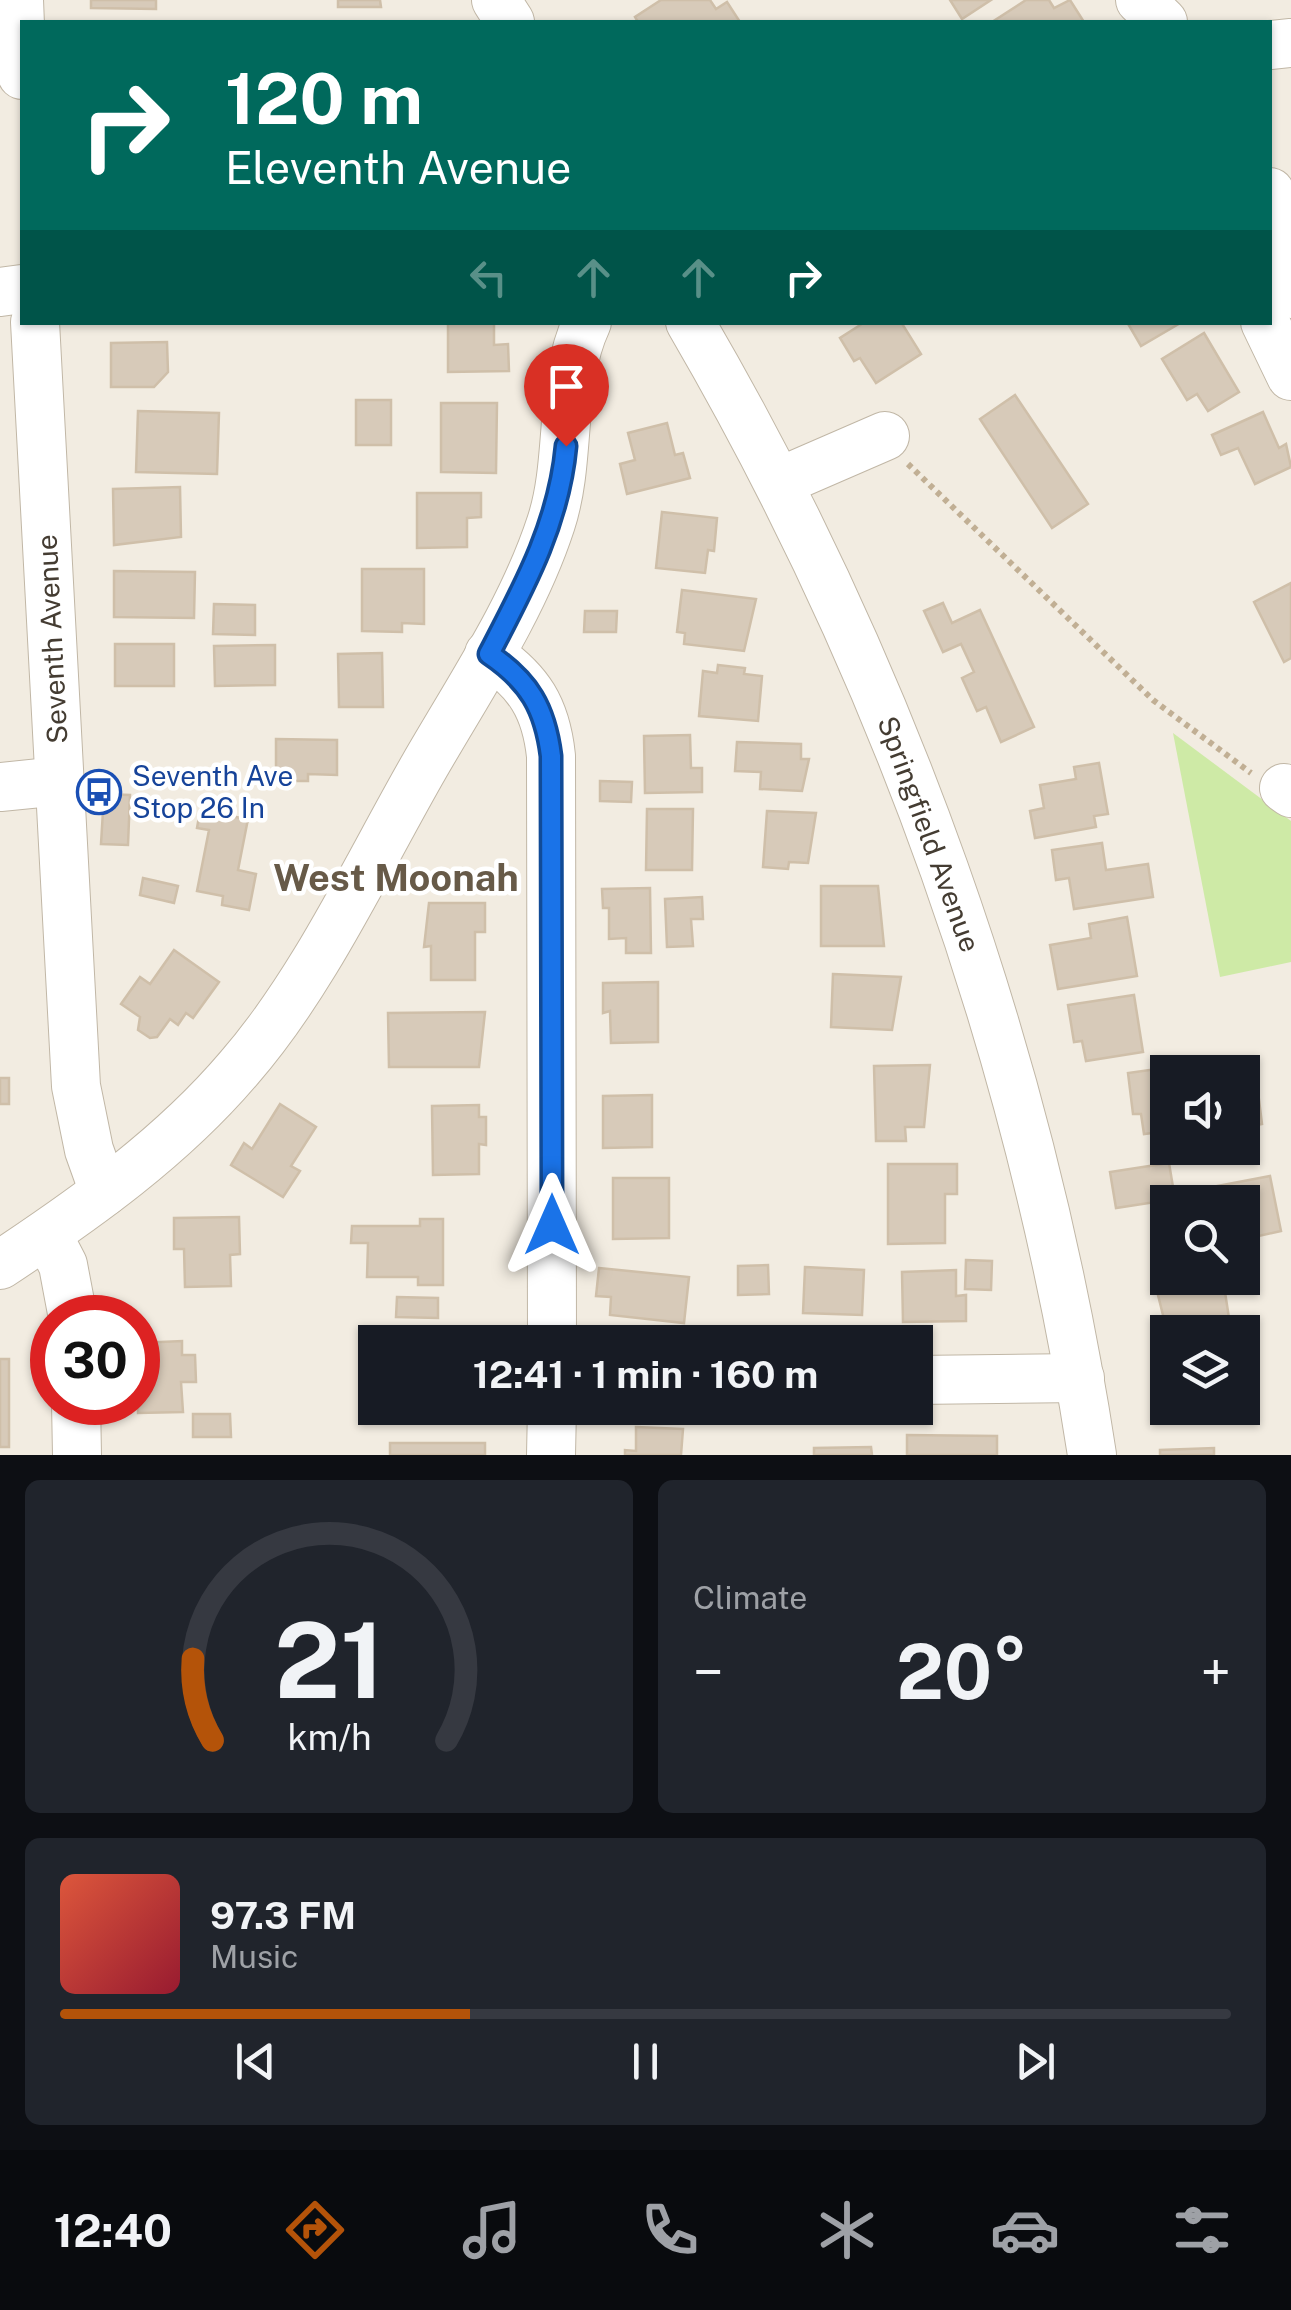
<!DOCTYPE html>
<html lang="en">
<head>
<meta charset="utf-8">
<style>
  :root { --surface:#171b24; --page:#20242c; --text:#f1f3f6; --muted:#9ea1a6; --line:#363941; --accent:#b45309 }
  body { margin:0; font-family:"Public Sans",sans-serif; background:var(--page); color:var(--text); height:100vh; display:flex; flex-direction:column; font-size:38px; white-space:nowrap }
  * { box-sizing:border-box; margin:0 }
  p { font-size:32px; color:var(--muted) }
  .icon { flex:none; width:55px; height:55px; fill:none; stroke:currentColor; stroke-width:2; stroke-linecap:round; stroke-linejoin:round }
  .map { position:relative; height:1455px; overflow:hidden }
  .side { display:flex; flex-direction:column; gap:25px; padding:25px; background:#0d0f14; flex:1 }
  .side>* { flex:none }
  .hud { position:absolute; left:20px; top:20px; width:1252px; height:305px; border-radius:0px; box-shadow:0 2px 8px #0004; background:#00695c; color:#fff; overflow:hidden }
  .tools { position:absolute; left:1150px; top:1055px; display:grid; gap:20px }
  .tools a { display:grid; place-items:center; width:110px; height:110px; border-radius:0px; background:var(--surface); box-shadow:0 2px 8px #0004; font-size:50px }
  .speed { position:absolute; left:30px; top:1295px; display:flex; gap:20px; font-size:50px; font-weight:700; text-align:center }
  .speed>* { display:grid; place-content:center; width:130px; height:130px; border-radius:50%; background:var(--surface); box-shadow:0 2px 8px #0004; line-height:1 }
  .speed .limit { border:15px solid #d22; background:#fff; color:#111 }
  .pin { position:absolute; display:grid; place-items:center; width:85px; height:85px; color:#fff; margin:-102px -42px; border-radius:50% 50% 50% 0; rotate:-45deg; box-shadow:0 0 10px #0007 }
  .pin .icon { rotate:45deg }
  .me { position:absolute; width:110px; margin:-55px; rotate:0deg; stroke-linejoin:round; filter:drop-shadow(0 0 8px #0008) }
  .turn { display:flex; align-items:center; gap:35px; height:210px; padding:0 40px; font-size:45px }
  .turn .icon { width:130px; height:130px; stroke-width:2.5 }
  .turn b { display:block; font-size:70px; line-height:85px }
  .lanes { display:flex; align-items:center; height:95px; padding:0 40px; background:#0003; justify-content:center; gap:50px; direction:ltr }
  .lanes .off { opacity:.35 }
  .big { font-size:75px; font-weight:700; line-height:1.1 }
  .side .tile { flex:1; display:flex; flex-direction:column; justify-content:center; gap:15px; min-width:0; padding:0 35px; border-radius:15px; background:var(--page) }
  .side .dial { align-items:center; gap:0 }
  .dial svg { height:260px; overflow:visible; fill:none; stroke:var(--line); stroke-width:7; stroke-linecap:round; text-anchor:middle }
  .dial text { fill:var(--text); stroke:none }
  .song { display:flex; align-items:center; gap:30px }
  .cover { width:120px; height:120px; border-radius:15px; background:linear-gradient(135deg,hsl(10 70% 55%),hsl(350 70% 35%)) }
  .played { height:10px; border-radius:5px; background:linear-gradient(90deg,var(--accent) 35%,var(--line) 35%) }
  .keys { display:flex; justify-content:space-around; direction:ltr }
  .heat { display:flex; justify-content:space-between; align-items:center; font-size:55px; direction:ltr }
  .side .tiles { flex:1; display:grid; gap:25px; grid-template-columns:1fr 1fr }
  .tile:last-child { grid-column:span 2 }
  .trip { position:absolute; left:358px; top:1325px; width:575px; height:100px; border-radius:0px; background:var(--surface); box-shadow:0 2px 8px #0004; font-weight:700; line-height:100px; text-align:center }
  .menu { display:flex; height:160px; justify-content:space-around; align-items:center; background:#090b0e; color:var(--muted) }
  .menu .icon { width:70px; height:70px }
  .menu .selected { color:var(--accent) }
  .menu b { font-size:45px; color:var(--text) }
  .map>svg:first-child { display:block }
</style>
</head>
<body>
<div class="map">
<svg width="1291" height="1455" viewBox="0 0 1291 1455">
  <rect width="100%" height="100%" fill="#f2ece1"/>
  <!-- green -->
  <polygon fill="#ceeaa6" points="1173,733 1291,821 1291,962 1220,977"/>
  <!-- building -->
  <g fill="#d7cab9" stroke="#cfbfa9" stroke-width="2.5">
    <polygon points="91,0 156,0 156,9 91,8"/>
    <polygon points="338,0 380,0 381,7 338,7"/>
    <polygon points="661,0 710,0 716,9 727,2 740,22 638,22 635,17"/>
    <polygon points="950,0 991,0 962,19"/>
    <polygon points="1026,0 1049,0 1054,8 1070,0 1084,22 992,22"/>
    <polygon points="448,322 494,322 494,345 508,344 509,371 448,372"/>
    <polygon points="865,322 901,322 921,354 876,383 860,358 854,361 840,338"/>
    <polygon points="1127,322 1182,322 1141,346"/>
    <polygon points="1204,333 1239,392 1208,411 1197,394 1187,400 1162,359"/>
    <polygon points="167,342 168,372 154,387 111,387 111,343"/>
    <polygon points="1015,395 1088,504 1052,528 980,419"/>
    <rect x="356" y="400" width="35" height="45"/>
    <polygon points="441,403 497,403 496,473 441,472"/>
    <polygon points="138,411 219,413 217,474 136,472"/>
    <polygon points="1263,412 1279,448 1286,444 1291,467 1255,484 1238,448 1221,455 1212,435"/>
    <polygon points="667,423 675,455 683,453 690,478 627,494 620,464 635,460 628,433"/>
    <polygon points="180,487 181,537 114,545 113,489"/>
    <polygon points="417,493 481,493 481,517 467,518 467,547 417,548"/>
    <polygon points="662,512 717,518 714,551 708,550 705,573 656,568"/>
    <polygon points="362,569 424,569 424,624 402,623 402,632 362,631"/>
    <polygon points="114,571 195,572 194,618 114,617"/>
    <polygon points="1291,583 1291,658 1284,662 1254,602"/>
    <polygon points="682,590 756,599 744,651 684,644 685,633 677,632"/>
    <polygon points="943,603 952,623 980,610 1034,727 1001,742 986,707 977,711 962,678 974,672 961,644 943,652 924,611"/>
    <polygon points="214,604 255,605 255,635 213,634"/>
    <polygon points="585,611 617,611 616,632 584,632"/>
    <rect x="115" y="644" width="59" height="42"/>
    <polygon points="275,645 275,685 215,686 214,646"/>
    <polygon points="382,653 383,707 339,707 338,654"/>
    <polygon points="718,665 745,668 744,674 762,676 758,721 699,716 703,671 717,673"/>
    <polygon points="690,735 691,768 702,768 702,792 645,793 644,736"/>
    <polygon points="276,739 337,740 337,775 308,774 308,781 276,781"/>
    <polygon points="737,742 801,744 801,759 809,759 802,791 760,789 761,772 735,771"/>
    <polygon points="1099,763 1108,814 1094,816 1096,827 1035,838 1030,811 1044,808 1040,785 1076,779 1074,767"/>
    <polygon points="600,781 632,782 631,802 600,801"/>
    <polygon points="104,794 130,795 128,845 101,844"/>
    <polygon points="647,809 693,809 692,870 646,870"/>
    <polygon points="200,811 248,819 238,870 256,874 249,910 222,905 223,896 197,891 209,830 197,828"/>
    <polygon points="767,811 816,813 808,863 789,862 788,869 763,867"/>
    <polygon points="1102,843 1106,870 1148,864 1153,897 1074,909 1069,878 1056,880 1052,850"/>
    <polygon points="143,878 178,886 174,903 140,895"/>
    <polygon points="821,886 878,886 884,946 821,946"/>
    <polygon points="650,888 651,953 626,953 626,938 609,939 609,908 603,908 602,889"/>
    <polygon points="702,897 703,919 691,919 693,946 667,947 665,899"/>
    <polygon points="429,903 485,903 485,932 475,932 475,980 431,980 431,946 424,947"/>
    <polygon points="1127,917 1137,976 1058,989 1050,945 1091,938 1089,924"/>
    <polygon points="174,950 219,982 193,1018 186,1013 178,1025 170,1019 157,1037 150,1038 138,1030 140,1017 121,1004 140,977 150,984"/>
    <polygon points="833,974 901,977 892,1030 831,1027"/>
    <polygon points="658,982 658,1042 611,1043 610,1011 603,1013 603,983"/>
    <polygon points="1134,995 1143,1052 1086,1061 1082,1041 1074,1042 1068,1005"/>
    <polygon points="485,1012 479,1067 389,1067 388,1013"/>
    <polygon points="930,1065 924,1127 905,1127 906,1141 876,1141 874,1066"/>
    <polygon points="1186,1065 1187,1072 1168,1072 1168,1131 1144,1134 1141,1114 1133,1114 1128,1073"/>
    <rect x="0" y="1078" width="9" height="26"/>
    <polygon points="1258,1092 1262,1124 1247,1127 1242,1094"/>
    <polygon points="652,1095 652,1147 603,1148 603,1096"/>
    <polygon points="280,1104 316,1127 291,1166 300,1171 283,1197 231,1165 244,1143 252,1149"/>
    <polygon points="479,1105 479,1117 486,1117 486,1145 479,1144 479,1174 433,1175 432,1106"/>
    <polygon points="1169,1163 1175,1199 1116,1208 1110,1172"/>
    <polygon points="888,1164 957,1164 957,1194 945,1194 945,1243 888,1244"/>
    <polygon points="1270,1176 1281,1231 1254,1237 1251,1224 1242,1226 1242,1202 1210,1202 1207,1188"/>
    <polygon points="613,1178 669,1178 669,1238 613,1239"/>
    <polygon points="239,1217 240,1254 230,1255 231,1286 185,1287 184,1249 174,1249 174,1218"/>
    <polygon points="420,1219 443,1219 443,1285 418,1285 418,1277 367,1277 368,1243 351,1243 352,1226 420,1226"/>
    <polygon points="966,1260 992,1261 991,1290 965,1289"/>
    <polygon points="768,1265 769,1294 738,1295 738,1266"/>
    <polygon points="805,1267 864,1270 862,1315 803,1313"/>
    <polygon points="599,1268 689,1277 684,1323 610,1315 611,1297 596,1296"/>
    <polygon points="1168,1269 1168,1278 1213,1278 1215,1293 1225,1292 1229,1318 1166,1327 1152,1271"/>
    <polygon points="956,1270 956,1296 966,1295 966,1321 903,1322 902,1272"/>
    <polygon points="397,1297 438,1298 438,1318 396,1317"/>
    <polygon points="182,1341 182,1355 195,1355 196,1382 181,1382 183,1412 138,1413 138,1343"/>
    <rect x="0" y="1359" width="9" height="88"/>
    <polygon points="412,1408 482,1408 482,1409 412,1410"/>
    <polygon points="1185,1408 1218,1408 1219,1417 1186,1420"/>
    <polygon points="193,1414 230,1414 231,1437 193,1437"/>
    <polygon points="636,1427 683,1429 681,1455 625,1455 625,1450 636,1451"/>
    <polygon points="907,1435 997,1436 997,1455 907,1455"/>
    <rect x="390" y="1443" width="95" height="12"/>
    <polygon points="871,1447 872,1455 814,1455 814,1448"/>
    <polygon points="1214,1448 1214,1455 1160,1455 1160,1450"/>
  </g>
  <g fill="none" stroke-linecap="round" stroke-linejoin="round">
    <defs>
      <g id="minor">
        <polyline points="19,0 22,75"/>
        <polyline points="496,0 510,22"/>
        <polyline points="1140,0 1163,22"/>
        <polyline points="1270,45 1291,43"/>
        <polyline points="1270,192 1291,294"/>
        <polyline points="0,292 22,289"/>
        <polyline points="35,322 76,1086 89,1150 104,1192"/>
        <path d="M690,322C893,670 1031,1056 1092,1455"/>
        <polyline points="1265,322 1291,376"/>
        <polyline points="779,482 885,436"/>
        <path d="M489,654C529,681 546,708 551,756L552,1342"/>
        <polyline points="0,787 60,781"/>
        <polyline points="1284,788 1291,793"/>
        <polyline points="47,1234 63,1265 73,1318"/>
        <path d="M0,1265C86,1208 172,1147 239,1068C314,982 368,864 425,765C470,687 523,609 551,523C572,459 558,384 587,322"/>
        <polyline points="915,1380 1080,1378"/>
        <polyline points="76,1402 77,1455"/>
        <polyline points="551,1455 552,1408"/>
      </g>
    </defs>
    <!-- minor casing -->
    <use href="#minor" stroke="#c1b7a6" stroke-width="50"/>
    <!-- path -->
    <polyline stroke="#c1af94" stroke-width="6" stroke-dasharray="5 5" stroke-linecap="butt" points="908,464 1153,700 1251,773"/>
    <!-- minor -->
    <use href="#minor" stroke="#fff" stroke-width="48"/>
  </g>
  <g fill="none" stroke-linecap="round" stroke-linejoin="round">
    <defs>
      <path id="route" d="M552,1225L551,756C545,708 529,681 489,654C524,587 559,523 566,446"/>
    </defs>
    <!-- route casing -->
    <use href="#route" stroke="#114b97" stroke-width="25"/>
    <!-- route -->
    <use href="#route" stroke="#1a73e8" stroke-width="18"/>
  </g>
  <!-- icons -->
  <defs>
    <symbol id="bus-ring" viewBox="-11 -11 22 22"><circle r="9.5" fill="#fff" stroke="#1a4fb4" stroke-width="1.5"/><path d="M-5-6H5V4H4V6H2V4H-2V6H-4V4H-5ZM-3.5-4V0h7V-4ZM-3.5 1.2v1.5H-2V1.2ZM2 1.2v1.5H3.5V1.2Z" fill="#1a4fb4"/></symbol>
  </defs>
  <g fill-rule="evenodd">
    <use href="#bus-ring" x="74" y="767" width="50" height="50"/>
  </g>
  <g text-anchor="middle" stroke-width="9" stroke-linejoin="round" paint-order="stroke">
    <!-- street labels -->
    <g font-size="28" fill="#443c32" stroke="#fff">
      <text transform="translate(52 639) rotate(-93)" y="10">Seventh Avenue</text>
      <text transform="translate(929 834) rotate(70)" y="10">Springfield Avenue</text>
    </g>
    <!-- transit labels -->
    <g font-size="28" fill="#164399" stroke="#fff" text-anchor="start">
      <text x="132" y="786">Seventh Ave<tspan x="132" dy="32">Stop 26 In</tspan></text>
    </g>
    <!-- district labels -->
    <g font-size="38" font-weight="bold" fill="#675a48" stroke="#fff">
      <text x="396" y="891">West Moonah</text>
    </g>
  </g>
</svg>
<div class="tools">
<a><svg class="icon" aria-label="sound" viewBox="0 0 24 24"><path d="M4 9h4l5-4v14l-5-4H4zM17 9q2 3 0 6"/></svg></a>
<a><svg class="icon" aria-label="search" viewBox="0 0 24 24"><circle cx="10" cy="10" r="6"/><path d="M15 15l6 6"/></svg></a>
<a><svg class="icon" aria-label="layers" viewBox="0 0 24 24"><path d="M12 4l9 5-9 5-9-5zM3 14l9 5 9-5"/></svg></a>
</div>
<div class="speed"><div class="limit">30</div></div>
<div class="pin" style="left:566px;top:446px;background:#d93025"><svg class="icon" aria-label="arrive" viewBox="0 0 24 24"><path d="M6 21V4h12l-3 4 3 4H6"/></svg></div>
<svg class="me" style="left:552px;top:1225px" viewBox="-20 -20 40 40"><path d="M0-17L14 15 0 8-14 15z" fill="#1a73e8" stroke="#fff" stroke-width="4"/></svg>
<div class="trip">12:41 · 1 min · 160 m</div>
<div class="hud">
<div class="turn"><svg class="icon" aria-label="right" viewBox="0 0 24 24"><path d="M7 20v-9h11M14 6l5 5-5 5"/></svg><div><b>120 m</b>Eleventh Avenue</div></div>
<div class="lanes"><svg class="icon off" aria-label="left" viewBox="0 0 24 24"><path d="M17 20v-9H6M10 6l-5 5 5 5"/></svg><svg class="icon off" aria-label="ahead" viewBox="0 0 24 24"><path d="M12 20V5M6 11l6-6 6 6"/></svg><svg class="icon off" aria-label="ahead" viewBox="0 0 24 24"><path d="M12 20V5M6 11l6-6 6 6"/></svg><svg class="icon" aria-label="right" viewBox="0 0 24 24"><path d="M7 20v-9h11M14 6l5 5-5 5"/></svg></div>
</div>
</div>
<section class="side">
<div class="tiles">
<div class="tile dial"><svg viewBox="0 0 100 80">
<path d="M14 69A42 42 0 1 1 86 69"/>
<path d="M14 69A42 42 0 0 1 8 44" stroke="#b45309"/>
<text x="50" y="56" font-size="32" font-weight="700">21</text>
<text x="50" y="72" font-size="11">km/h</text>
</svg></div>
<div class="tile"><p>Climate</p>
<div class="heat"><a>−</a><b class="big">20°</b><a>+</a></div>
</div>
<div class="tile">
<div class="song"><i class="cover"></i><div><b>97.3 FM</b><p>Music</p></div></div>
<div class="played"></div>
<div class="keys"><svg class="icon" aria-label="previous" viewBox="0 0 24 24"><path d="M18 5L8 12l10 7zM5 5v14"/></svg><svg class="icon" aria-label="pause" viewBox="0 0 24 24"><path d="M8 5v14M16 5v14"/></svg><svg class="icon" aria-label="next" viewBox="0 0 24 24"><path d="M6 5l10 7-10 7zM19 5v14"/></svg></div>
</div>
</div>
</section>
<nav class="menu">
<b>12:40</b>
<svg class="icon selected" aria-label="directions" viewBox="0 0 24 24"><path d="M12 3l9 9-9 9-9-9zM9 14v-3h6M13 9l2 2-2 2"/></svg>
<svg class="icon" aria-label="music" viewBox="0 0 24 24"><path d="M9 18V5l10-2v13"/><circle cx="6" cy="18" r="3"/><circle cx="16" cy="16" r="3"/></svg>
<svg class="icon" aria-label="phone" viewBox="0 0 24 24"><path d="M5 4h4l2 5-3 2q2 4 5 5l2-3 5 2v4C11 20 4 13 5 4z"/></svg>
<svg class="icon" aria-label="climate" viewBox="0 0 24 24"><path d="M12 3v18M4 7l16 10M4 17L20 7"/></svg>
<svg class="icon" aria-label="car" viewBox="0 0 24 24"><path d="M5 17H2v-5l4-1 3-4h7l3 4 3 1v5h-3M9 17h6M6 11h13"/><circle cx="7" cy="17" r="2"/><circle cx="17" cy="17" r="2"/></svg>
<svg class="icon" aria-label="filters" viewBox="0 0 24 24"><path d="M4 7h16M4 17h16"/><circle cx="9" cy="7" r="2"/><circle cx="15" cy="17" r="2"/></svg>
</nav>
</body>
</html>
